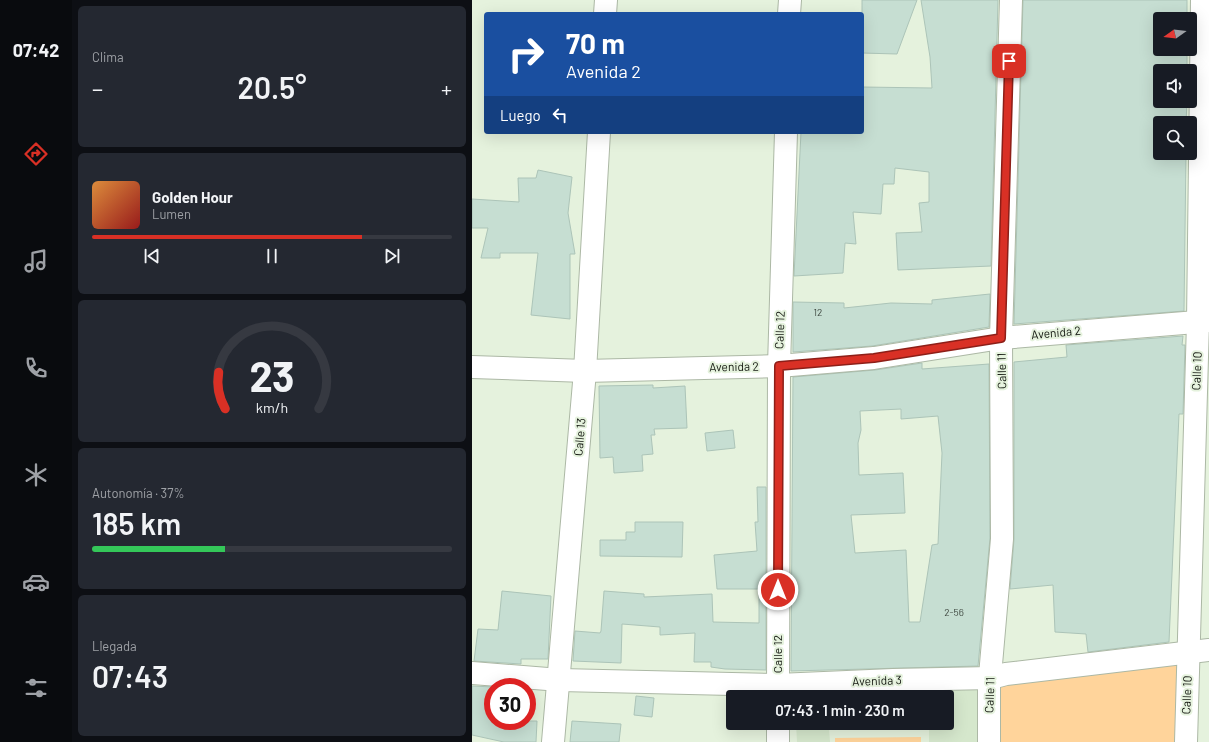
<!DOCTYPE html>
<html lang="es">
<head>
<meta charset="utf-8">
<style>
  :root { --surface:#171b24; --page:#242831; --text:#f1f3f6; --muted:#9ea1a6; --line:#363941; --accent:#d93025 }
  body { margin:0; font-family:Barlow,sans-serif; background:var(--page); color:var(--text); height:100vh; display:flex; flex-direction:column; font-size:15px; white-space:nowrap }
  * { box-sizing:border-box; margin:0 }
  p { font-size:13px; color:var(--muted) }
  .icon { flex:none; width:22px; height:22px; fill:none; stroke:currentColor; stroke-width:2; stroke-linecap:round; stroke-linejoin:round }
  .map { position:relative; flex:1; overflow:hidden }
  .side { display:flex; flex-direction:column; gap:6px; padding:6px; background:#0d0f14; width:400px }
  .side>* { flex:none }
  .top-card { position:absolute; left:12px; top:12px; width:380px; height:122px; border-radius:4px; box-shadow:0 4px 16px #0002; background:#1a4fa0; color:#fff; overflow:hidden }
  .needle { width:26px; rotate:256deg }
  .buttons { position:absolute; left:681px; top:12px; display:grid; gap:8px }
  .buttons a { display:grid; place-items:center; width:44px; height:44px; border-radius:4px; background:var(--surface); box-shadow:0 4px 16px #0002; font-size:20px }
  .speed { position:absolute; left:12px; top:678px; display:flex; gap:8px; font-size:20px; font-weight:700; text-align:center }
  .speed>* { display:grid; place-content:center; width:52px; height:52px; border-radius:50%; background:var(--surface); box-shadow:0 4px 16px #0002; line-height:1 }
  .speed .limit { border:6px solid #d22; background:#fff; color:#111 }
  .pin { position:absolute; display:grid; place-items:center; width:34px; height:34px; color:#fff; margin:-17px; border-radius:8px; box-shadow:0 2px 6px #0006 }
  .me { position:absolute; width:44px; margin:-22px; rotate:0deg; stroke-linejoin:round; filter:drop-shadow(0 0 3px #0008) }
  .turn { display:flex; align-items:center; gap:14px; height:84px; padding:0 16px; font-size:18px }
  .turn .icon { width:52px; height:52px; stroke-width:2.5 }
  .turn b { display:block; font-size:28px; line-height:34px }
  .then { display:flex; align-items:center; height:38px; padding:0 16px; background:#0003; gap:8px; font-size:15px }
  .big { font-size:30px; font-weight:600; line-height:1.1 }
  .side .card { flex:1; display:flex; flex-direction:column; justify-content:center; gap:6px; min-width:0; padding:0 14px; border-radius:6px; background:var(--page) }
  .side .dial { align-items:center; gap:0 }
  .dial svg { height:104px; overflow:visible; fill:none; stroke:var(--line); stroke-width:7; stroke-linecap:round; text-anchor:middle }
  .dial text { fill:var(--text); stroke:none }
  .song { display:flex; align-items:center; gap:12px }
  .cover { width:48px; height:48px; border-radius:6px; background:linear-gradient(135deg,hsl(30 70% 55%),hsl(0 70% 35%)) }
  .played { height:4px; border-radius:2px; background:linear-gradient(90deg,var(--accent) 75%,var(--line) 75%) }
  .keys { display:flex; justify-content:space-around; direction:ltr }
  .heat { display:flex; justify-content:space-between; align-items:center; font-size:22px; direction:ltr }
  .charge { height:6px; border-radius:3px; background:linear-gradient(90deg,#34c759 37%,var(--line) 0) }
  .trip { position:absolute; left:254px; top:690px; width:228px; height:40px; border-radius:4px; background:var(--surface); box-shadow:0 4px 16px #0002; font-weight:600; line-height:40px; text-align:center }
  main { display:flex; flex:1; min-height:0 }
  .menu { display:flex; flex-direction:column; width:72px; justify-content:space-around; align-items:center; background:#090b0e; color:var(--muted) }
  .menu .icon { width:28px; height:28px }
  .menu .active { color:var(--accent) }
  .menu b { font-size:18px; color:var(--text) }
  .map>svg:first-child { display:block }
</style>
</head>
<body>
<main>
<nav class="menu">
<b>07:42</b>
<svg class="icon active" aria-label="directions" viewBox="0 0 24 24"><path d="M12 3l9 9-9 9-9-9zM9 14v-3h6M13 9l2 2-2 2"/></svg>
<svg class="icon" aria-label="music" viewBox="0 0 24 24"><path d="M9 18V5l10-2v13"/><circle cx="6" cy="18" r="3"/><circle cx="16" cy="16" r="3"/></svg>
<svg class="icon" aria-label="phone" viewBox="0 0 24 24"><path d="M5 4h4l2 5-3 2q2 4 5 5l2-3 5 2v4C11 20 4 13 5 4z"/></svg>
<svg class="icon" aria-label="climate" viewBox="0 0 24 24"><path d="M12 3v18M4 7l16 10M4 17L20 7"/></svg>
<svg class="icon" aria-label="car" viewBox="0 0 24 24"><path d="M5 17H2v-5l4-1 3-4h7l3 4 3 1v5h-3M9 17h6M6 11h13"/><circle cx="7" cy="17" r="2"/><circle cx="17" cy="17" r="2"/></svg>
<svg class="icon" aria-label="filters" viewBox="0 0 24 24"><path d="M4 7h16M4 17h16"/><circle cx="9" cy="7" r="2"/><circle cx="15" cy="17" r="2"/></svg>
</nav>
<section class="side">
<div class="card"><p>Clima</p>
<div class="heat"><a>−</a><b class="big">20.5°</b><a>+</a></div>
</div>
<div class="card">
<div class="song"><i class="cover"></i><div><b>Golden Hour</b><p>Lumen</p></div></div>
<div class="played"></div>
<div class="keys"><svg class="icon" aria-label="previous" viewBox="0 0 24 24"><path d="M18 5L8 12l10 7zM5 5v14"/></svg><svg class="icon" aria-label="pause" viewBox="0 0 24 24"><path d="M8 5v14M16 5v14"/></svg><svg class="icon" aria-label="next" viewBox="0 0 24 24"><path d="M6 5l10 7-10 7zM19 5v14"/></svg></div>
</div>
<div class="card dial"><svg viewBox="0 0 100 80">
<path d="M14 69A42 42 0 1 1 86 69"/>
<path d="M14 69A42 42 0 0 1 9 41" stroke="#d93025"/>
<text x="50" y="56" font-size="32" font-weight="700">23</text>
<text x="50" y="72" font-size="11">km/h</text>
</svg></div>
<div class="card"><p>Autonomía · 37%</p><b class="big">185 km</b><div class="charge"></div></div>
<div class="card"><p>Llegada</p><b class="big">07:43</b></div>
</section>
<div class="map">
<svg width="737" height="742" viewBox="0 0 737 742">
  <rect width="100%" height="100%" fill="#e5f2dd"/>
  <!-- built -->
  <polygon fill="#d5e7cc" points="517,687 517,742 457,742 457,728 357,729 358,742 325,742 324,723 475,723 475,697 324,697 324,691"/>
  <!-- green -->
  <g fill="#ffd49b">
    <polygon points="707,661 705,742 517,742 517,687"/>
    <polygon points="449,737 449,742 363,742 363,738"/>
  </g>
  <!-- building -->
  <g fill="#c6ded2" stroke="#acc4b8" fill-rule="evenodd">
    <polygon points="390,0 445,0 425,54 390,53"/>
    <polygon points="449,0 526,0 519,266 426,270 424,233 450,232 447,203 457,202 457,172 423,168 422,184 411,184 409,214 381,212 384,244 373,243 371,273 322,276 329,132 390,132 390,87 460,88 458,57"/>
    <polygon points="551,0 715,0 715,19 688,19 688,49 715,49 715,71 688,71 688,101 715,101 714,123 688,123 688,153 714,153 712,311 542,324"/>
    <polygon points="66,170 100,177 96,213 103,254 98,254 98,319 59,315 66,253 28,253 28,258 9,258 16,228 0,228 0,199 47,202 46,178 64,178"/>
    <polygon points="518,294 517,327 400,346 321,352 321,302 372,303 372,308 419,303 460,304 460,300"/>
    <polygon points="711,336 710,345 713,345 711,414 707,414 697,642 616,652 614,634 583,632 581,585 538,589 542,539 542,362 595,357 594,345"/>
    <path d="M450,363V369L517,364L518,538L506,666L319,671L321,377L403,370ZM429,409V419L466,416L470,453L466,544L460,545L448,622H437L434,550L383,553L379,515L433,513L431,473L387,475L386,443L389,430L388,411Z"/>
    <polygon points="181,385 181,388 213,386 215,428 182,429 183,435 179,435 181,454 170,455 171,471 142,473 141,457 128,458 127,386"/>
    <polygon points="261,430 263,448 235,451 233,433"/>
    <polygon points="285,487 294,487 294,670 253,669 239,667 239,662 222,662 223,633 188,635 188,627 150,624 149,663 101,661 103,631 128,633 129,631 132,591 172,594 172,597 240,594 241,622 287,623 287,589 245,589 242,555 285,551 283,522 286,522"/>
    <polygon points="163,522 211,522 210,557 128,556 128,540 154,540 154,532 163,532"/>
    <polygon points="30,591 79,596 76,659 49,659 49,664 2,661 6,629 26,630"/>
    <polygon points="0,686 21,687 21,721 65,721 64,742 32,742 0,735"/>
    <polygon points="164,696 182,698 180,717 162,715"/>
    <polygon points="100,721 149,724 147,742 98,742"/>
  </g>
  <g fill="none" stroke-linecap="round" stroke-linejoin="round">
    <defs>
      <g id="minor">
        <polyline points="133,14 134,0"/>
        <polyline points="317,14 318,0"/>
        <polyline points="0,367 113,371 307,366 402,358 529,338 737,321"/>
        <polyline points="0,673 88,680 306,685 421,680 519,678 534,674 737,650"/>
        <polyline points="306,697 307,366 314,132"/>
        <polyline points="306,723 306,742"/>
        <polyline points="81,742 113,371 127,132"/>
        <polyline points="517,742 517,687 530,539 529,338 539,0"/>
        <polyline points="714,742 726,322 730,0"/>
      </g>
    </defs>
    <!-- minor casing -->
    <use href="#minor" stroke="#acb8a5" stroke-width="24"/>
    <!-- minor -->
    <use href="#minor" stroke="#fff" stroke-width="22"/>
  </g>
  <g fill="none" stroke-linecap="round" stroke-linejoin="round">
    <defs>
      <polyline id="route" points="306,590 307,366 402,358 529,338 537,61"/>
    </defs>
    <!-- route casing -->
    <use href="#route" stroke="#8d1f18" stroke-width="10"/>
    <!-- route -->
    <use href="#route" stroke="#d93025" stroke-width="7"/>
  </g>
  <g text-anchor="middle" stroke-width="4" stroke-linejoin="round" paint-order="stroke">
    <!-- number labels -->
    <g font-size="10" fill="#3f4840">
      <text x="346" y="316">12</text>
      <text x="482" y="616">2-56</text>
    </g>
    <!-- street labels -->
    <g font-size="12" fill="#12160f" stroke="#e5f2dd">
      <text transform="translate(308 330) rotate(-88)" y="4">Calle 12</text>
      <text transform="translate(584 333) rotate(-5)" y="4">Avenida 2</text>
      <text transform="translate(262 367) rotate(-1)" y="4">Avenida 2</text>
      <text transform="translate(530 371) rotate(-91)" y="4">Calle 11</text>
      <text transform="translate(725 371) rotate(-88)" y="4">Calle 10</text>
      <text transform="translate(108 437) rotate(-85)" y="4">Calle 13</text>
      <text transform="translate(306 654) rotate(-90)" y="4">Calle 12</text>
      <text transform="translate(405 681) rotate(-2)" y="4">Avenida 3</text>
      <text transform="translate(518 695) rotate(-88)" y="4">Calle 11</text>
      <text transform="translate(715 695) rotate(-88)" y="4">Calle 10</text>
    </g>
  </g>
</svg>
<div class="buttons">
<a><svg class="needle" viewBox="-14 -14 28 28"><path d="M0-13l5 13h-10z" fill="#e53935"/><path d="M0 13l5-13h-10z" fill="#9ea1a6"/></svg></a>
<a><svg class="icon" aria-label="sound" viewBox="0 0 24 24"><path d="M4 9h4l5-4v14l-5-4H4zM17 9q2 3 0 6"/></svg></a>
<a><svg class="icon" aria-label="search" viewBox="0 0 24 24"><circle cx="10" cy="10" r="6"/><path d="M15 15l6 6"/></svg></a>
</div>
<div class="speed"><div class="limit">30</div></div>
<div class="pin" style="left:537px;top:61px;background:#d93025"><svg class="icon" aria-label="arrive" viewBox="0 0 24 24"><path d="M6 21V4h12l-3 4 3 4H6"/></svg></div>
<svg class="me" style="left:306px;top:590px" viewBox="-20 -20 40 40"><circle r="17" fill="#d93025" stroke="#fff" stroke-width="3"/><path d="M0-11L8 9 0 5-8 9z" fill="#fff"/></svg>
<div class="trip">07:43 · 1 min · 230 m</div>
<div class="top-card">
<div class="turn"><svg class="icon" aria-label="right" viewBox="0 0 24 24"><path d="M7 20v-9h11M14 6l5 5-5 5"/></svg><div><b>70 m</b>Avenida 2</div></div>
<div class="then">Luego<svg class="icon" aria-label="left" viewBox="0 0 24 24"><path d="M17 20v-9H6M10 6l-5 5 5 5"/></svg></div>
</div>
</div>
</main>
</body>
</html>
